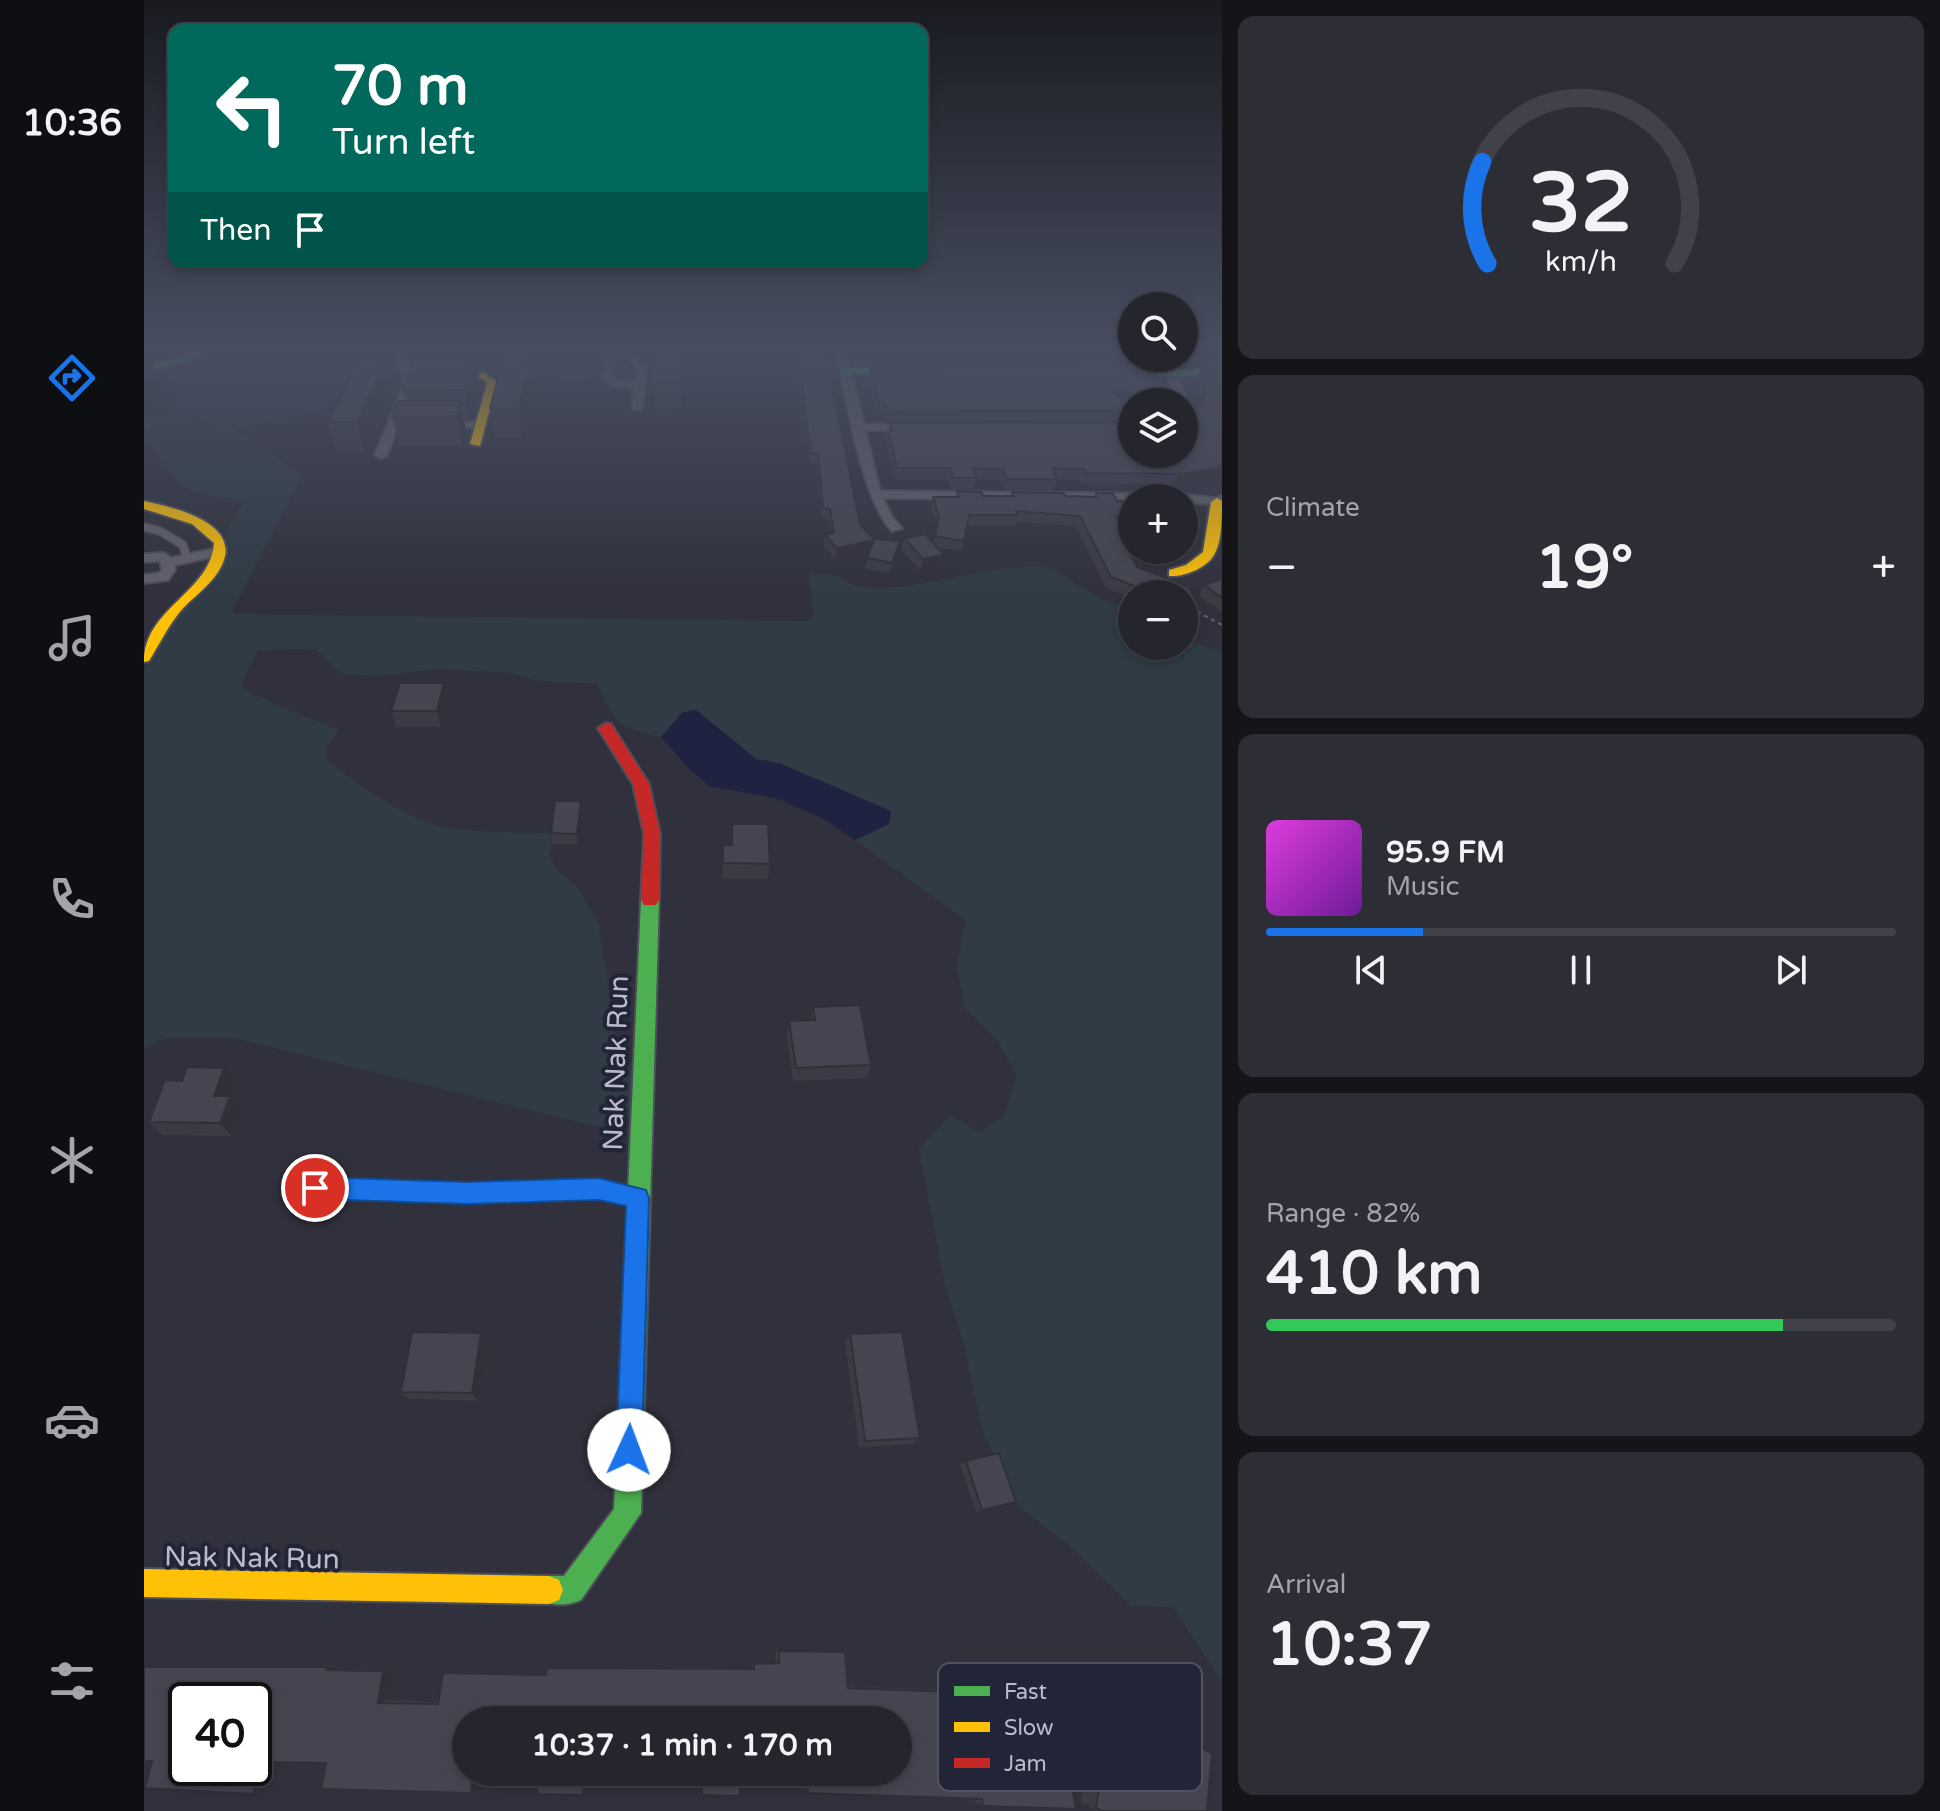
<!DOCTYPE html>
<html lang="en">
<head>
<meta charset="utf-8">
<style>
  :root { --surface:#24252d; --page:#2c2d35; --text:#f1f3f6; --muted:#a3a5aa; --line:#414249; --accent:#1a73e8 }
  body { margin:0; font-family:"Varela Round",sans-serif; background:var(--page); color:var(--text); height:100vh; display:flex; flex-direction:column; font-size:30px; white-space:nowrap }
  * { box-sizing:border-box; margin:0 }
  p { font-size:26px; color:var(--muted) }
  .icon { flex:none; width:44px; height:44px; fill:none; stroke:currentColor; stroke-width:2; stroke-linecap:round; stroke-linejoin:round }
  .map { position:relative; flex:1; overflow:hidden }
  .details { display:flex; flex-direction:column; gap:16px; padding:16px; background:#141419; width:718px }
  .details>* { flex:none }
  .top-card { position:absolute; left:24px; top:24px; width:760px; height:244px; border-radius:16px; box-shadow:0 4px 12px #0003,0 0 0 2px var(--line); background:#00695c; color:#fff; overflow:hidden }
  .buttons { position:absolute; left:974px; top:292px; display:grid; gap:16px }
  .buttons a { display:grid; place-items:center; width:80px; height:80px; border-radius:50%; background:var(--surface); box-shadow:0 4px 12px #0003,0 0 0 2px var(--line); font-size:40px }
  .speed { position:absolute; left:24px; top:1682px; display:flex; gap:16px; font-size:40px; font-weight:700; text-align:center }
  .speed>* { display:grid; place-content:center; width:104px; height:104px; border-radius:50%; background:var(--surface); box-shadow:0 4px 12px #0003,0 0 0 2px var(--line); line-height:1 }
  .speed .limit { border:4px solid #111; border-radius:12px; background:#fff; color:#111 }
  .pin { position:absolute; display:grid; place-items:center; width:68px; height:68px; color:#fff; margin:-34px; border:4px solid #fff; border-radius:50%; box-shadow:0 2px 8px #0007 }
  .me { position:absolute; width:88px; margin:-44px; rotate:2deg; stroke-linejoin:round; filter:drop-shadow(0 0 6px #0008) }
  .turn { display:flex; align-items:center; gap:28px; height:168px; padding:0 32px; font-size:36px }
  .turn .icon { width:104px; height:104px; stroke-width:2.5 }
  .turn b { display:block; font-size:56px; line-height:68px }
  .then { display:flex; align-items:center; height:76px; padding:0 32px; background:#0003; gap:16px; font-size:30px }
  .big { font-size:60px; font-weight:700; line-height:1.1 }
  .details .card { flex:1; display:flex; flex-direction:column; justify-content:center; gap:12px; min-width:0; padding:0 28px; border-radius:16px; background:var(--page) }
  .details .dial { align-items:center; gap:0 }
  .dial svg { height:208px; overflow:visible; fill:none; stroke:var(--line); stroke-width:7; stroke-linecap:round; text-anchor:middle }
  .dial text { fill:var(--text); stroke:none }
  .song { display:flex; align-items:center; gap:24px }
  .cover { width:96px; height:96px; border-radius:12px; background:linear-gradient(135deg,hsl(300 70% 55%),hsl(280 70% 35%)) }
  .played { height:8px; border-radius:4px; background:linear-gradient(90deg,var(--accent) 25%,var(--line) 25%) }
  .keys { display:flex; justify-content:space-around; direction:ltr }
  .heat { display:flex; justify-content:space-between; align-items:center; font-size:44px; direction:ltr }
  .charge { height:12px; border-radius:6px; background:linear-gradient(90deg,#34c759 82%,var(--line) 0) }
  .trip { position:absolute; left:308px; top:1706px; width:460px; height:80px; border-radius:40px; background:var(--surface); box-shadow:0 4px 12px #0003,0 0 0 2px var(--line); font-weight:700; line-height:80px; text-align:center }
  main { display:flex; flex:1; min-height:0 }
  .tab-bar { display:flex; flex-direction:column; width:144px; justify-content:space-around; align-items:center; background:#0e0f12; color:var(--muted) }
  .tab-bar .icon { width:56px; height:56px }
  .tab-bar .selected { color:var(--accent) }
  .tab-bar b { font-size:36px; color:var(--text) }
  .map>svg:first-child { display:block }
</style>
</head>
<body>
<main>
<nav class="tab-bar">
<b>10:36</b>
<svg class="icon selected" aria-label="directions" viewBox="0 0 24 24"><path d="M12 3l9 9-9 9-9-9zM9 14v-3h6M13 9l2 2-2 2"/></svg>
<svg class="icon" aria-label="music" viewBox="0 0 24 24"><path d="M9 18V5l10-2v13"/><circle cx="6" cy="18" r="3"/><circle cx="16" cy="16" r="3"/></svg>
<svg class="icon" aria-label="phone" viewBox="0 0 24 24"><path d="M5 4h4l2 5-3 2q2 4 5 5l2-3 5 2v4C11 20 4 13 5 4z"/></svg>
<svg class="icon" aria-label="climate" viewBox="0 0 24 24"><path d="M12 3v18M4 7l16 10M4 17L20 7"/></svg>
<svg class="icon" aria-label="car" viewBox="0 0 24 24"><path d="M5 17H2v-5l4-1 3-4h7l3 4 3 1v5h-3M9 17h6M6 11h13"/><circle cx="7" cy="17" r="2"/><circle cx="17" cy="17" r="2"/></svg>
<svg class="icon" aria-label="filters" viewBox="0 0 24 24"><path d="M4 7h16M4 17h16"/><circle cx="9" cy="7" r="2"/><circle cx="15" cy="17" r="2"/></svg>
</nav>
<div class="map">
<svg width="1078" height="1811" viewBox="0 0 1078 1811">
  <rect width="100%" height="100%" fill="#30313c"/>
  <!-- green -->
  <g fill="#303b45">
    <path d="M141,344H230C231,350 233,357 233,363C228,411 108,432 70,425C57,423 42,415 30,410L36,385L23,380L24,377L46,373L70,380Z"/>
    <path d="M0,415H34L68,428L87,427L158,475L88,611L92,614L664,621L669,617L665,573L695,576C730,610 847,559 900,567C915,570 925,580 938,588C954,597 971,604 988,612V646H1040V638L1078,652V1682L1029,1607L987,1606L927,1547L873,1505L839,1433L820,1345L801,1286L775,1149L806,1115L836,1132L860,1116L873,1076L852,1038L821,1009L813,968L821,920L711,840L745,824L724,801L635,763L612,759L552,710L539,712L517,737C472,727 473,725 453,684L395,681L366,673L294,669L233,676L197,674L172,649L114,650L97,684C104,696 177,722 195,730L182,749V758C206,781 266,820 299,827C336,833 374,832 411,833L405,855L414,871L434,888L454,922L467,1001L465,1025L480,1048L488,1075L486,1113L471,1131L89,1038H22L0,1048V669L37,608L76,573L85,553L81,533L100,501C84,497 66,496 49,491C25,484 0,437 0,415Z"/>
  </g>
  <!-- water -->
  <polygon fill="#1f2240" points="552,710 612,759 635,763 747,811 745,824 711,840 678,818 634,799 565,786 545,769 517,737 539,712"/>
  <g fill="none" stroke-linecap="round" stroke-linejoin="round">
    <defs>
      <polyline id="lane-far1" points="0,527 16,531 39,545 43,559"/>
      <polyline id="lane" points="171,1188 322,1193 455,1189 490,1197"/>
      <g id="street">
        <polygon points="254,344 264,344 261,360 270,375 270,384 243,455 237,458 231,455 260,384 260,375 251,360"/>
        <path d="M462,344C477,344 496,353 502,367L498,410L489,408L490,388L467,385L458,376L463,357L475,353ZM481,357L491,364V382L474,380L468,375L471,361Z"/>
        <path d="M690,344H700L720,424L770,425L775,428L770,431L721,430L736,491L1034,494L1071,498L1078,495V504L1040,503V498H988V501L739,498L748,517L758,528L748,531C717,499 701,390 690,344Z"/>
        <polygon points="1022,371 1031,373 1041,394 1040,404 1031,402"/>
        <polygon points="296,422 337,422 342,425 337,428 292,427 291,425"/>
        <polygon points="78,547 82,548 82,554 31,565 31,570 24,580 0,583 0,575 15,573 18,570 16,561 0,562 0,554 20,553 27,558"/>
      </g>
      <g id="fast">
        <polygon points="70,344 84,344 36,364 0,371 0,365 31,359"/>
        <polygon points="1078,365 1078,371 1046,376 977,375 972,372 977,369 1046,370"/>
        <polygon points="701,368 756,368 761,371 756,374 697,373 696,371"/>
        <path d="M506,893L512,895L515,900L497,1513L437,1600C423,1606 409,1606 395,1600L391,1590L395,1580L405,1576H420L470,1509L497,900L500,895Z"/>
      </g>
      <g id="slow">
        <polygon points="297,373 341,373 353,382 336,446 326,444 343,383 338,379 301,378 297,377"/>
        <path d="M1073,498L1078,501C1078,515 1078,541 1071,553C1064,568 1040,577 1025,576V570L1042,565L1059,552L1067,502Z"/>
        <path d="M0,501C33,508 105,525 74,572C64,588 47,598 35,613C23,628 15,645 5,661L0,662C0,608 67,592 70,543L48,524L0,509Z"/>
        <polygon points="0,1569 405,1576 415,1580 419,1590 415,1600 405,1604 0,1597"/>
      </g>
      <polygon id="jam" points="462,723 467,724 505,784 516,834 515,900 512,905 500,905 497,900 500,834 489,784 454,728"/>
    </defs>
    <!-- lane-far1 casing -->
    <use href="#lane-far1" stroke="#4d4e58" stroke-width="10"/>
    <!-- lane casing -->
    <use href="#lane" stroke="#4d4e58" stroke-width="15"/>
    <!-- street casing -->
    <use href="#street" stroke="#4d4e58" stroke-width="4"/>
    <!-- fast casing -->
    <use href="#fast" stroke="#4d4e58" stroke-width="4"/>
    <!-- slow casing -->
    <use href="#slow" stroke="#4d4e58" stroke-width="4"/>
    <!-- jam casing -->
    <use href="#jam" stroke="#4d4e58" stroke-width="4"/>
    <!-- path -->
    <polyline stroke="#62646b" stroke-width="2" stroke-dasharray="4 4" stroke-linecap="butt" points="1044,589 1054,612 1078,625"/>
    <!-- lane-far1 -->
    <use href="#lane-far1" stroke="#60606a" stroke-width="7"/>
    <!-- lane -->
    <use href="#lane" stroke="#60606a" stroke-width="11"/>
    <!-- street -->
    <use href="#street" fill="#60606a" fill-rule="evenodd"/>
    <!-- fast -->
    <use href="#fast" fill="#4caf50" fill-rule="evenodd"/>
    <!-- slow -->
    <use href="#slow" fill="#ffc107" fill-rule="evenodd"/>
    <!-- jam -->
    <use href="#jam" fill="#c62828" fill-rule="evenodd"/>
  </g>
  <!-- wall -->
  <g fill="#3a3b45">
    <polygon points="281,344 350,344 341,370 334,370 336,385 326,419 320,419 322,430 318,446 255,445 248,416 262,401 259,389 283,354"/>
    <polygon points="415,344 450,344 443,379 418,379"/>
    <polygon points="485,344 538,344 537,410 510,409 509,381 512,346 496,351"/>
    <polygon points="649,344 680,344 716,525 730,539 754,552 746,573 721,569 726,551 691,559 680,546 681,535 687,534 685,519 678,519 673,464 666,464"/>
    <polygon points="716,344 988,344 988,358 1040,358 1040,344 1078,344 1078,353 1051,362 999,363 998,366 721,364"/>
    <polygon points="388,350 392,378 378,437 351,437 346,408"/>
    <polygon points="241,362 248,390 221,452 192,452 184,422"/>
    <polygon points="1078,366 1067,478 1030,484 938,484 936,479 913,479 910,490 860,489 856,479 832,479 830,489 806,489 803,479 751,479 742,442 746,423 988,454 1046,413 1057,404 1058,400 1053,379 1057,369"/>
    <polygon points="726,368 1006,370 1015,392 1009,402 1001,400 1000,402 988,402 988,404 980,403 986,410 983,420 742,421 740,413 733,413 724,378"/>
    <polygon points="813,491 837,492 839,496 867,496 868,492 919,493 922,496 950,497 952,493 969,493 973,501 984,501 988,509 988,532 979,530 982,536 980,541 993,567 1047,588 1040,601 1040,594 988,594 988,598 962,588 932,526 872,522 870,526 823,526 818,551 793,548 800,555 797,566 776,570 757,549 760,538 781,534 789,543 793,527 787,507 789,497 812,497"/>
    <polygon points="1078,574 1078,612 1055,596 1060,585 1075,580"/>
    <polygon points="300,683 304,700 297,727 252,727 247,711"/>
    <polygon points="438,812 434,844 408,844 407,833"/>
    <polygon points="588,824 626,864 624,879 578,879 579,845 587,845"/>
    <polygon points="669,1007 727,1065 723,1078 649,1081 643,1035 645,1021 667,1020"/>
    <polygon points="91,1081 86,1096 97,1109 88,1136 18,1135 5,1122"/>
    <polygon points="706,1334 776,1438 769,1444 715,1447 701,1342"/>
    <polygon points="343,1342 335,1401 265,1399 257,1392"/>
    <polygon points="822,1461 872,1502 832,1512 816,1464"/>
    <polygon points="631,1651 695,1652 703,1686 799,1690 808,1692 809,1700 901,1702 914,1704 839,1806 828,1800 828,1799 664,1793 659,1788 658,1772 754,1772 322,1720 322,1772 336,1772 334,1787 182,1763 130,1762 125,1789 109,1794 8,1761 0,1666 195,1666 194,1669 249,1670 244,1700 295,1702 299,1673 307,1672 402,1674 403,1668 407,1667 608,1668 608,1663 632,1663"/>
    <polygon points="958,1667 973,1668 1020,1727 1063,1811 953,1811 937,1802"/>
  </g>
  <!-- shaded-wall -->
  <g fill="#303038">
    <polygon points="337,344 350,344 341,370"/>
    <polygon points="442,344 450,344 443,379 441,351"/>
    <polygon points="496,344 514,344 514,346 496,351"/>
    <polygon points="1078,344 1078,353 1051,362 1055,352"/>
    <polygon points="388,350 392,378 378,437 375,408"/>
    <polygon points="331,356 336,385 326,419 320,390"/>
    <polygon points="7,358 19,387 4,405 0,395 0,366"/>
    <polygon points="241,362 248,390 221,452 213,422"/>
    <polygon points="316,401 322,430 318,446 312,416"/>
    <polygon points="1078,464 1078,472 1067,478 1030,484 1035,474"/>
    <polygon points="730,540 728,551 691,559 693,548"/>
    <polygon points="756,541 754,552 746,573 748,563"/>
    <polygon points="800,555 797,566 776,570 779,559"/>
    <polygon points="300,683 304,700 297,727 293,711"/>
    <polygon points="437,801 438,812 434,844 433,834"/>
    <polygon points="80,1068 91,1081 81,1109 70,1096"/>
    <polygon points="86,1096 97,1109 88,1136 76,1123"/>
    <polygon points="337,1333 343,1342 335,1401 328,1393"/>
    <polygon points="195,1666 194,1669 182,1670 183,1667"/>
    <polygon points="249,1670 244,1700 234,1703 239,1671"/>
    <polygon points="131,1757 125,1789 109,1794 117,1762"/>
    <polygon points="329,1772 336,1772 334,1787 327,1793"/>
    <polygon points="440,1772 444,1772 443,1789 439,1795"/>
  </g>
  <!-- building -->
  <g fill="#444550" stroke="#303038" stroke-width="2" fill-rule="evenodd">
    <polygon points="416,344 442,344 441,351 415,351"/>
    <polygon points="512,344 537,344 537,381 509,381"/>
    <polygon points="652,344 680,344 716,525 730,539 756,541 748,563 723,558 730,540 693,548 681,535 690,533 686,509 679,508 674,453 667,453"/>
    <polygon points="720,344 988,344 988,356 723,354"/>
    <polygon points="1040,344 1078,344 1055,352 1040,353"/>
    <polygon points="362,350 388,350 375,408 346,408"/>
    <polygon points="274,354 331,356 320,390 259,389"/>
    <polygon points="0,358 7,358 0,366"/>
    <polygon points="215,362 241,362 213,422 184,422"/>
    <polygon points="1078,366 1078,464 1071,468 1035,474 942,473 940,469 908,468 913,479 863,479 859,469 829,468 832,478 809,478 806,468 753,468 744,431 749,431 746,423 988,422 988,454 1040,454 1040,415 1046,413 1059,402 1062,390 1057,369"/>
    <polygon points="726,368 1006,370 1019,382 1013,391 1005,390 1001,396 968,389 986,410 743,411 741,403 735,402"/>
    <polygon points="254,401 316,401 312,416 248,416"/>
    <polygon points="813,491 837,492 839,496 870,496 868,492 919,493 922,496 953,497 952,493 969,493 973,501 984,501 988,509 988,520 972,516 982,536 978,536 993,567 1047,588 1040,596 1040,594 1007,594 1008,593 967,577 936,516 872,511 874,515 825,515 820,541 791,536 795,517 789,497 815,497"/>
    <polygon points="1040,501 1045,502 1046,514 1040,527"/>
    <polygon points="781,534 800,555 779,559 760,538"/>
    <polygon points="1078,579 1078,598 1060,585"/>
    <polygon points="256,683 300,683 293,711 247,711"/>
    <polygon points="411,801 437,801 433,834 407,833"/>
    <polygon points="588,824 624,824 626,864 579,863 579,845 588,845"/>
    <polygon points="716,1005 727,1065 652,1068 645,1021 671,1020 669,1007"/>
    <polygon points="43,1067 80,1068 70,1096 86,1096 76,1123 5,1122 21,1080 38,1081"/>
    <polygon points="268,1332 337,1333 328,1393 257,1392"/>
    <polygon points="758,1332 776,1438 721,1441 706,1334"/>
    <polygon points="855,1453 872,1502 838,1510 822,1461"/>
    <path d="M635,1651L701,1652L704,1688L808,1692L809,1702L914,1704L932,1809L839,1806L838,1799L664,1793L662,1772H754V1720H322V1772H329L327,1793L177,1789L182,1763L117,1762L109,1794L1,1788L8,1761H0V1667H183L182,1670L239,1671L234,1703L294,1704L299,1673L402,1675L403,1668L610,1669V1664L635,1663ZM42,1700H110V1768H42Z"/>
    <polygon points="973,1668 1024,1696 1020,1727 1068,1754 1063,1811 958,1811 952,1808"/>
    <polygon points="395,1772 440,1772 439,1795 393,1794"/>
    <polygon points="558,1772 596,1772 596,1796 558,1795"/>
  </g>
  <!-- sky -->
  <linearGradient id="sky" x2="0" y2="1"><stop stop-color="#1a1b21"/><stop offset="0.58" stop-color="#484e61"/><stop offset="1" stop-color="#484e61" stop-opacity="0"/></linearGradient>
  <rect width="1078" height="598" fill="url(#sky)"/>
  <!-- route -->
  <polygon fill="#1a73e8" stroke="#114b97" stroke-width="2" points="171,1177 322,1182 455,1178 502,1190 505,1198 498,1450 494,1459 485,1463 475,1459 472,1450 482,1206 455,1200 322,1204 171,1199 163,1196 160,1188 163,1181"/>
  <g text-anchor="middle" stroke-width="8" stroke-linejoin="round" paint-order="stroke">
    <!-- near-street labels -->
    <g font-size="28" fill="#bbbccb" stroke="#222437">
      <text transform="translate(471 1063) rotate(-88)" y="10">Nak Nak Run</text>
      <text transform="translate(108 1557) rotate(1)" y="10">Nak Nak Run</text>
    </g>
  </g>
  <!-- legend -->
  <rect x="794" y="1663" width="264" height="128" rx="12" fill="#222437" stroke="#505263" stroke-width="2"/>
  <rect x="810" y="1686" width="36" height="10" fill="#4caf50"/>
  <rect x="810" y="1722" width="36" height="10" fill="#ffc107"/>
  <rect x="810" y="1758" width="36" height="10" fill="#c62828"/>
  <g font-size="22" fill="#bbbccb">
    <text x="860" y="1699">Fast</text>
    <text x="860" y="1735">Slow</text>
    <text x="860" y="1771">Jam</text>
  </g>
</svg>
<div class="buttons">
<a><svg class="icon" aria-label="search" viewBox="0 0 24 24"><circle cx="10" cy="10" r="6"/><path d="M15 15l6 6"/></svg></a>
<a><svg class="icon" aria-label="layers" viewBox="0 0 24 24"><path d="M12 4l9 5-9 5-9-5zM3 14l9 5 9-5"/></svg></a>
<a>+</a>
<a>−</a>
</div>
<div class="speed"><div class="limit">40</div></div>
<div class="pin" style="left:171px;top:1188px;background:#d93025"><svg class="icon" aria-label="arrive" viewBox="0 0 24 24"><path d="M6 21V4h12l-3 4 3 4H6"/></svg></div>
<svg class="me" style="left:485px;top:1450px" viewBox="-20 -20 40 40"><circle r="19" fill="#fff"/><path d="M0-13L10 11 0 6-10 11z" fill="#1a73e8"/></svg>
<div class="trip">10:37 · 1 min · 170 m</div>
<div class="top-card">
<div class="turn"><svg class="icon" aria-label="left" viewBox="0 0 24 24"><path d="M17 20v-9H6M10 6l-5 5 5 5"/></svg><div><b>70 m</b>Turn left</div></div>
<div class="then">Then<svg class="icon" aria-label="arrive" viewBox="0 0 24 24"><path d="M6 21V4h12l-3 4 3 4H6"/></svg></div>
</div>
</div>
<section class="details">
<div class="card dial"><svg viewBox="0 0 100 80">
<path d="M14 69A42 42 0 1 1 86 69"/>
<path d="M14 69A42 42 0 0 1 12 30" stroke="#1a73e8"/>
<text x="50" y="56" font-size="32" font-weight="700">32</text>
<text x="50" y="72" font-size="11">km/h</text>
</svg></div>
<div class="card"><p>Climate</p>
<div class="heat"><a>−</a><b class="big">19°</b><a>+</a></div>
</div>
<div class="card">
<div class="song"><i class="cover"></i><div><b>95.9 FM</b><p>Music</p></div></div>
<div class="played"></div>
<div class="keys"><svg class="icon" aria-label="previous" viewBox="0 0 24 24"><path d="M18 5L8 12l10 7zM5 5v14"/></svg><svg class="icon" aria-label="pause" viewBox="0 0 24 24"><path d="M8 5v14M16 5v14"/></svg><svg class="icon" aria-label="next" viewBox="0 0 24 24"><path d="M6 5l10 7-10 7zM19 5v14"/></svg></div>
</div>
<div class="card"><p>Range · 82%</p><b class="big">410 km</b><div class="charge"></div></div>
<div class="card"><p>Arrival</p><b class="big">10:37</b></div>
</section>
</main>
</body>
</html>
